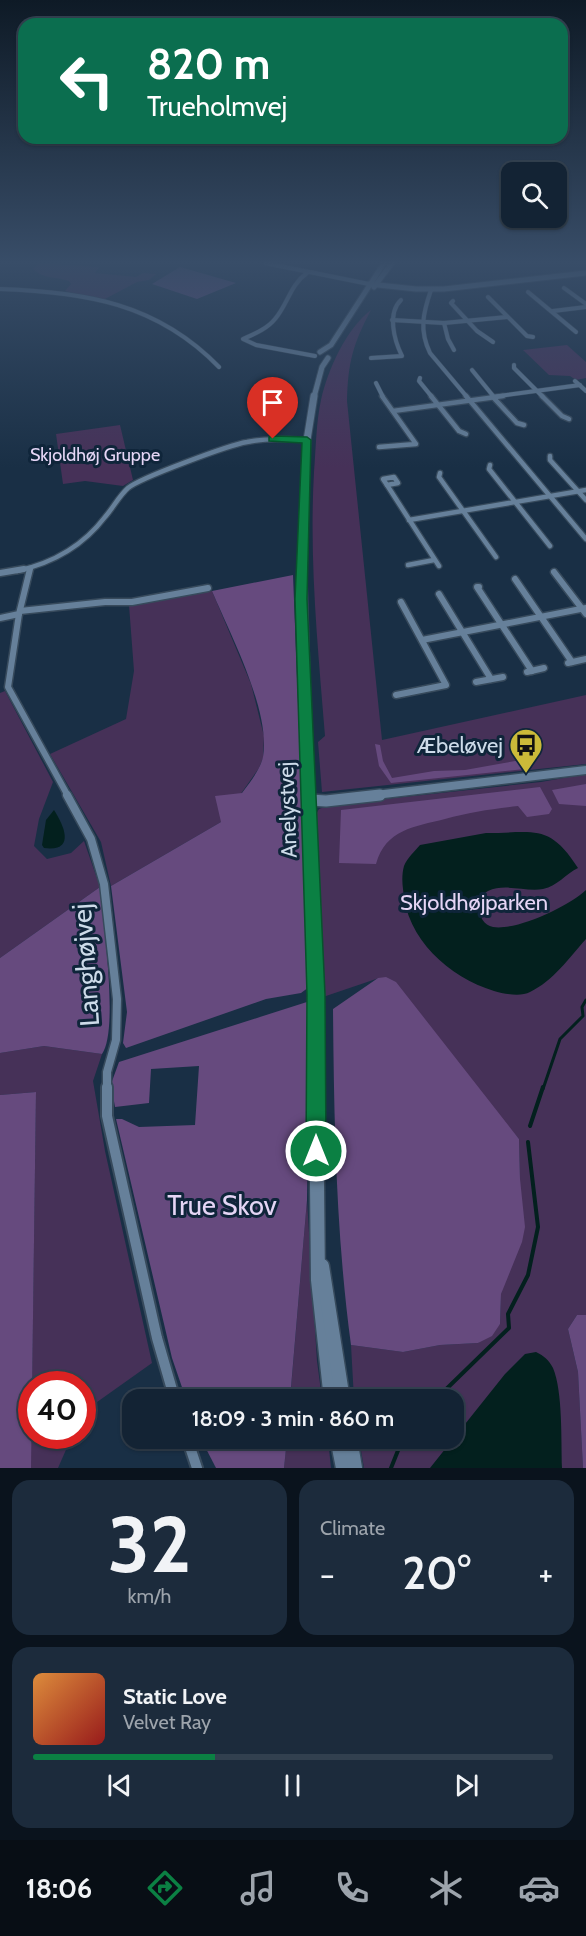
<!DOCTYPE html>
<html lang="en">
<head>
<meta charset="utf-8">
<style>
  :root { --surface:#132334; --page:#1c2b3c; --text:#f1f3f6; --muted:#9da4ac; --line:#32404f; --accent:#0b8043 }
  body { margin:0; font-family:Cabin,sans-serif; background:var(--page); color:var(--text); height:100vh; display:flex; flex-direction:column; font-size:22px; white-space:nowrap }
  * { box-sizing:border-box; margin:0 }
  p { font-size:20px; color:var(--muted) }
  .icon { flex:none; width:33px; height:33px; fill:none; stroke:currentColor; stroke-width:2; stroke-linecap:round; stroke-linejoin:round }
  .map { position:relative; height:1468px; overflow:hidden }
  .sheet { display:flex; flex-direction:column; gap:12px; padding:12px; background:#0a131d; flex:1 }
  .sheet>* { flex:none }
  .banner { position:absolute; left:18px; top:18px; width:550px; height:126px; border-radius:18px; box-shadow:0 2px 4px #0004,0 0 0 2px var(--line); background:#0b6e4f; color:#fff; overflow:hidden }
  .fabs { position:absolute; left:501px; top:162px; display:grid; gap:12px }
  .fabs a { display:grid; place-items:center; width:66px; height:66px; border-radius:12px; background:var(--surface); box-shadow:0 2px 4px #0004,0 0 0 2px var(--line); font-size:30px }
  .speed { position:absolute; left:18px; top:1371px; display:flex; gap:12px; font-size:30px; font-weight:700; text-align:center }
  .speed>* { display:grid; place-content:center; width:78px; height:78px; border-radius:50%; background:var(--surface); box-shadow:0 2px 4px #0004,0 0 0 2px var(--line); line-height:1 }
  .speed .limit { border:9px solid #d22; background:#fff; color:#111 }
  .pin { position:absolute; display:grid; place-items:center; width:51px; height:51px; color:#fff; margin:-62px -26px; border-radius:50% 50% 50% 0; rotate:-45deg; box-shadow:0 0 6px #0007 }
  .pin .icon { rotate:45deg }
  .me { position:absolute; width:66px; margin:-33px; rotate:0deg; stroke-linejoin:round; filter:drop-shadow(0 0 4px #0008) }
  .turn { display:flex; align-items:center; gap:21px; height:126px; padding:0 30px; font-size:27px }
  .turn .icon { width:78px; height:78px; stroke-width:2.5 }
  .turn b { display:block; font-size:42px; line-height:51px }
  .big { font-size:45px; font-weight:600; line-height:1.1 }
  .sheet .card { flex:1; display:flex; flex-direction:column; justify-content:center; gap:9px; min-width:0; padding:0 21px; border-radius:18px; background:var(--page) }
  .sheet .dial { align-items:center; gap:0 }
  .dial b { font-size:78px; line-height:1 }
  .song { display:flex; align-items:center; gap:18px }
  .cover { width:72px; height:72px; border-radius:9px; background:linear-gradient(135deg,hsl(30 70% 55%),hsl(0 70% 35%)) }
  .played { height:6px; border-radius:3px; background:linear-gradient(90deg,var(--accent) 35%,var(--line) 35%) }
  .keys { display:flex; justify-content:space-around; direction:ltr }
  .heat { display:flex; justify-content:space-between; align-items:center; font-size:33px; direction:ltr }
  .sheet .tiles { flex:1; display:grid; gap:12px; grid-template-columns:1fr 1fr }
  .card:last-child { grid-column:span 2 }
  .trip { position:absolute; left:122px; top:1389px; width:342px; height:60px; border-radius:18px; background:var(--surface); box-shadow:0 2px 4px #0004,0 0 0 2px var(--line); font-weight:600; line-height:60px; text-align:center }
  .tabs { display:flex; height:96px; justify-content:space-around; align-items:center; background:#080e15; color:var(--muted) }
  .tabs .icon { width:42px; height:42px }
  .tabs .active { color:var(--accent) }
  .tabs b { font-size:27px; color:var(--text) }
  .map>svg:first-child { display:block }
</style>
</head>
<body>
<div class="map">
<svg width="586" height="1468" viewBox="0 0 586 1468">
  <rect width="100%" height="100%" fill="#192f45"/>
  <!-- green -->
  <g fill="#463158">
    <path d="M40,263L99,267L95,273L136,277L143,273L156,274L149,280L137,282L103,300L65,291L71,284L69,281C57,277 43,279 33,269Z"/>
    <path d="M371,310C353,344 348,362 347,401L382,740L586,695V764L322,792L318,742L325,736C318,648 309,561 314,472C316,448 316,423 321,400C328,369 346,329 371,310Z"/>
    <polygon points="567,345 586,362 586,378 576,380 570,376 549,375 523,350"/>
    <polygon points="120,425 133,480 123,486 85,481 63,484 56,434"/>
    <polygon points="212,591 251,684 264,736 263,758 259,768 221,822 111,886 101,842 50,754 126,719 134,671 129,605"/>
    <polygon points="5,691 53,782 39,819 34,846 47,859 71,853 84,841 100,887 0,958 0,693"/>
    <polygon points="586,774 586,1315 577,1315 568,1329 578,1372 583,1468 364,1468 359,1439 453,1438 453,1400 354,1399 351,1345 403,1352 440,1345 478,1343 500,1324 501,1294 520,1179 519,1139 379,978 323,997 315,816 319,809 330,805 541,782"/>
    <polygon points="44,1046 102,1054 93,1081 105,1151 152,1363 83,1412 82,1384 32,1384 36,1092 0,1095 0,1053"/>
    <polygon points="307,1200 317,1361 322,1399 290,1400"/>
    <polygon points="31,1412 32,1436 72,1436 58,1468 31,1468"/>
    <polygon points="287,1439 328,1439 331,1468 284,1468"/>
  </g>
  <!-- forest -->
  <g fill="#664a7e">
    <polygon points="180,267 236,283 197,299 152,284"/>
    <path d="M293,575L309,987L301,993L266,999L126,1048L123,1043L127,1012L111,886L221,822L215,796L242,793C250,782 260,770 263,757C271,711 230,634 212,591Z"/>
    <polygon points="375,744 380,745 383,761 392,778 434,771 465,770 521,760 525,769 391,783 379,766"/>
    <polygon points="586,784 586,806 559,804 552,790"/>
    <path d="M540,787L552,809L549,814L527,817L518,806C491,809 470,812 445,819C414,827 386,829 376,864L339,863L341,810Z"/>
    <path d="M100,887C103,920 119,1030 102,1054L44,1046L0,1053V958Z"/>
    <path d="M386,977L396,982L519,1139L520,1179L525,1227L522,1242L501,1294L500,1324L492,1336L478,1343L440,1345L403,1352L351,1345C336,1234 334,1121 333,1009L378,978Z"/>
    <polygon points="310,1001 307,1200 290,1399 186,1399 172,1358 116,1119 122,1119 139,1127 195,1125 199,1066 151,1069 149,1103 115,1107 111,1084 119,1062"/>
    <polygon points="36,1092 31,1468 0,1468 0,1095"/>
    <polygon points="577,1315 586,1315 586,1468 583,1468 578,1372 568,1329"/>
    <polygon points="201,1439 287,1439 284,1468 216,1468"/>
  </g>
  <!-- water -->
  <g fill="#03201e">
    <path d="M54,810C65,827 75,852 44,848L42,845L46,820Z"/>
    <path d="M486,833C535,833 549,823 578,868C565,874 558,886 543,889C525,892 505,883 488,891C474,898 477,924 493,927C517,931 569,906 586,890V939C569,958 553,981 530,992C521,997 504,994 494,991C449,977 406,939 403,889C402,882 402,873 404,866C407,858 415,851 420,845Z"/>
    <path d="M536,1352C544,1356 549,1360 553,1368C563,1392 561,1441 562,1468H430L505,1374L525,1354Z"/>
  </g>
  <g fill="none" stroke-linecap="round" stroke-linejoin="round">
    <!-- stream-far1 -->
    <polyline stroke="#03201e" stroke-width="3" points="543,1089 560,1039 583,1016 582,1007 586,1000"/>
    <!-- stream -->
    <g stroke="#03201e" stroke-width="4">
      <polyline points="530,1126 543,1087"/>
      <polyline points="435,1400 509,1328 508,1314 528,1275 538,1227 528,1142"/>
      <polyline points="391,1468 403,1438"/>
    </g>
    <defs>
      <g id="minor-far4">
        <polyline points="265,263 369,284"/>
        <path d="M307,273C290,285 288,304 275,319C267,329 254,334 243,339L256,345L315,356"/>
        <polyline points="564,288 586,304"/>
        <path d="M0,289C85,292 157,303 219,367"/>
        <path d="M431,290C423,313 419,330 430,353L467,397"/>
        <polyline points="528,292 576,332"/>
        <polyline points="488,297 527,336 533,337"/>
        <polyline points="453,301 451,303 477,331 493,342"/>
        <polyline points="553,311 586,307"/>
        <polyline points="392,320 444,323 507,317"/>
        <polyline points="444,323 448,339 454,350"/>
        <path d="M371,358L402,356C394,340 387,313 401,300"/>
        <polyline points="514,365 514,368 543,397"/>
        <polyline points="472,370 494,397"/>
        <polyline points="420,378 419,381 432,397"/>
        <polyline points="575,381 586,391"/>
        <polyline points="376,383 383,397"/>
        <polyline points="492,397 580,385"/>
      </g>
      <g id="minor-far3">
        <polyline points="431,396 459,431 466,434"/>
        <polyline points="466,396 586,539"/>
        <polyline points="492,396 517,423 524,425"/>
        <polyline points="542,396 562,416 569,419"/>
        <polyline points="393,411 503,396"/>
        <polyline points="379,447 416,444 382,396"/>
        <polyline points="550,456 550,460 586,500"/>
        <polyline points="490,465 489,469 550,546"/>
        <polyline points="440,473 439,477 496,557"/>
        <polygon points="394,477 398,483 387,485 383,479"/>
        <polyline points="387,485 439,566"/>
        <polyline points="409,520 586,490"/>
        <polyline points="408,565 434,560"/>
        <path d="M17,571C53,563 83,546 105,517C113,508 119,496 128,488C140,478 229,445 247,442C267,438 287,439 307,440"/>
        <polyline points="29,571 30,568"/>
      </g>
      <g id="minor-far2">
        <polyline points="554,572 586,614"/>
        <polyline points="0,573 24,569"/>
        <polyline points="515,579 572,662"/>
        <polyline points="479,587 477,587 532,671"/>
        <polyline points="439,594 491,679"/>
        <polyline points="20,611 105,602 132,602 208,588"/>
        <polyline points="19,614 8,687 68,796"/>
        <polyline points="0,618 19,614 30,569"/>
        <polyline points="422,640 586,608"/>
        <polyline points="568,663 586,659"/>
        <polyline points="527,672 544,668"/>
        <polyline points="476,682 503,677"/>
        <polyline points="396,695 446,685 401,602"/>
      </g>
      <polyline id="minor-far1" points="67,795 91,839 104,884 117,999 116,1040 107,1072 107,1089"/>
      <g id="minor">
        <polyline points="107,1087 107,1116 157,1338 175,1400"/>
        <polyline points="187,1438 197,1468"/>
      </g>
      <g id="tertiary-far4">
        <polyline points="369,284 416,289 444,289 586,273"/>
        <polyline points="374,287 392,263"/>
        <polyline points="320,352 331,345 384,263"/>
        <polyline points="314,397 322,367 328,358"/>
      </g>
      <polyline id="tertiary-far3" points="302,571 307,440 314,396"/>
      <g id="tertiary-far2">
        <polyline points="302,569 309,796"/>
        <polyline points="367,796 586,770"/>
      </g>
      <g id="tertiary-far1">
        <polyline points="309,795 316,995 316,1089"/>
        <polyline points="310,800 326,801 380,795"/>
      </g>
      <g id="tertiary">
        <polyline points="316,1087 318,1280 331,1400"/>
        <polyline points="322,1266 343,1400"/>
        <polyline points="337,1438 343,1468"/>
        <polyline points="350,1438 355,1468"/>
      </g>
    </defs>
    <!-- minor-far4 casing -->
    <use href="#minor-far4" stroke="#374a5c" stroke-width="5"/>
    <!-- minor-far3 casing -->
    <use href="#minor-far3" stroke="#374a5c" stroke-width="7"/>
    <!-- minor-far2 casing -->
    <use href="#minor-far2" stroke="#374a5c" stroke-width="9"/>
    <!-- minor-far1 casing -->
    <use href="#minor-far1" stroke="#374a5c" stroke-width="11"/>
    <!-- minor casing -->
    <use href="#minor" stroke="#374a5c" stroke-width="14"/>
    <!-- tertiary-far4 casing -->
    <use href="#tertiary-far4" stroke="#374a5c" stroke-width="7"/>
    <!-- tertiary-far3 casing -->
    <use href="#tertiary-far3" stroke="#374a5c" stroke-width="9"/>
    <!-- tertiary-far2 casing -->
    <use href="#tertiary-far2" stroke="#374a5c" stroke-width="11"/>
    <!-- tertiary-far1 casing -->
    <use href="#tertiary-far1" stroke="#374a5c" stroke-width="14"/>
    <!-- tertiary casing -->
    <use href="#tertiary" stroke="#374a5c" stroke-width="17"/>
    <!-- minor-far4 -->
    <use href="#minor-far4" stroke="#66809a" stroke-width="4"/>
    <!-- minor-far3 -->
    <use href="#minor-far3" stroke="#66809a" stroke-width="4.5"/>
    <!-- minor-far2 -->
    <use href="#minor-far2" stroke="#66809a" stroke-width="6"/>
    <!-- minor-far1 -->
    <use href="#minor-far1" stroke="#66809a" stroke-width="8"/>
    <!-- minor -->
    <use href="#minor" stroke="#66809a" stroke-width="10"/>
    <!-- tertiary-far4 -->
    <use href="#tertiary-far4" stroke="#66809a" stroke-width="5"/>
    <!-- tertiary-far3 -->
    <use href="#tertiary-far3" stroke="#66809a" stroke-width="7"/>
    <!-- tertiary-far2 -->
    <use href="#tertiary-far2" stroke="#66809a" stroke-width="8"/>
    <!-- tertiary-far1 -->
    <use href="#tertiary-far1" stroke="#66809a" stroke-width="11"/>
    <!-- tertiary -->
    <use href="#tertiary" stroke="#66809a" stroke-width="14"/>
  </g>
  <!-- sky -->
  <linearGradient id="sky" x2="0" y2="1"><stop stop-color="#0e1a26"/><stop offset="0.56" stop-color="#384d68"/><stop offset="1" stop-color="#384d68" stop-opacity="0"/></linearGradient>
  <rect width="586" height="468" fill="url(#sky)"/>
  <!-- route -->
  <polygon fill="#0b8043" stroke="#07532c" stroke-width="1.5" points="273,436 307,437 311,440 307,599 325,994 326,1151 323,1158 316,1161 309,1158 306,1151 307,994 295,599 302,443 269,441 269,437"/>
  <!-- icons -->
  <defs>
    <symbol id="bus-pin" viewBox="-11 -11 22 30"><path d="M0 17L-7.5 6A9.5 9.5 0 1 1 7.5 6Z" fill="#cbba39" stroke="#0f253a"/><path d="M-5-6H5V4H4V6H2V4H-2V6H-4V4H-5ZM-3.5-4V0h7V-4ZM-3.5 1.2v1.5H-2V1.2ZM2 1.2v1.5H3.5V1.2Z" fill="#111"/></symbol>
  </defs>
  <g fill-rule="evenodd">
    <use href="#bus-pin" x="507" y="726" width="38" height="52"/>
  </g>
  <g text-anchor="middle" stroke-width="6" stroke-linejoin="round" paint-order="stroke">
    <!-- far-park labels -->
    <g font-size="18" fill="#e5d5f5" stroke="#0f253a">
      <text x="95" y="461">Skjoldhøj Gruppe</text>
    </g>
    <!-- poi labels -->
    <g font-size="22" fill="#cddbe9" stroke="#0f253a" text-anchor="end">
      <text x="503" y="753">Æbeløvej</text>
    </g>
    <!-- street labels -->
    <g font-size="22" fill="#cddbe9" stroke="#0f253a">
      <text transform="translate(287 810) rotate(-92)" y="8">Anelystvej</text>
    </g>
    <!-- park labels -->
    <g font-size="22" fill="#e5d5f5" stroke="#0f253a">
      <text x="474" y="910">Skjoldhøjparken</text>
    </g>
    <!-- near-street labels -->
    <g font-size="27" fill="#cddbe9" stroke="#0f253a">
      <text transform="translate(86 965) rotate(-94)" y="9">Langhøjvej</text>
    </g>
    <!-- near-park labels -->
    <g font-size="27" fill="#e5d5f5" stroke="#0f253a">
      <text x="222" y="1215">True Skov</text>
    </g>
  </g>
</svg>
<div class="fabs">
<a><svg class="icon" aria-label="search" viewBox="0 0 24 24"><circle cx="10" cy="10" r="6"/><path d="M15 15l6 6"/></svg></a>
</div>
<div class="speed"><div class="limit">40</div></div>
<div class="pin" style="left:273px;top:439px;background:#d93025"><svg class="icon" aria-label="arrive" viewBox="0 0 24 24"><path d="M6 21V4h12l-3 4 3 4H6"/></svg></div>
<svg class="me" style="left:316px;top:1151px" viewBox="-20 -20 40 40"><circle r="17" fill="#0b8043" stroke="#fff" stroke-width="3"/><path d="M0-11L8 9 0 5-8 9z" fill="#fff"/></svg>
<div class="trip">18:09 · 3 min · 860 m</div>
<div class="banner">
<div class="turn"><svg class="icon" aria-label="left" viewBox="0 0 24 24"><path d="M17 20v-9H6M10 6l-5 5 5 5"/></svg><div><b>820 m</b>Trueholmvej</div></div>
</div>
</div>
<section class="sheet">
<div class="tiles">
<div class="card dial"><b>32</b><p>km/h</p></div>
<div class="card"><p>Climate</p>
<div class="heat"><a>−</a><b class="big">20°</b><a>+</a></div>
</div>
<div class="card">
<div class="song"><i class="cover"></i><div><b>Static Love</b><p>Velvet Ray</p></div></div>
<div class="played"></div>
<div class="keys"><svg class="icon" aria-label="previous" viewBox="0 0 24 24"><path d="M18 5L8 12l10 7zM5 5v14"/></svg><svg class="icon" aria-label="pause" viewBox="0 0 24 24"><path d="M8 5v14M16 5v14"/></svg><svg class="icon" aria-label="next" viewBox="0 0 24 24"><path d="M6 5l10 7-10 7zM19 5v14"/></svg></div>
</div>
</div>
</section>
<nav class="tabs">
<b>18:06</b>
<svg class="icon active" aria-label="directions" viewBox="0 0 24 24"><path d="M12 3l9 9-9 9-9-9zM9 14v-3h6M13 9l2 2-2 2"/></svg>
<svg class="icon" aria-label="music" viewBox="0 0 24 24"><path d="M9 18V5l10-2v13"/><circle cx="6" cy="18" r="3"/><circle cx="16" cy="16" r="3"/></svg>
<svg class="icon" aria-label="phone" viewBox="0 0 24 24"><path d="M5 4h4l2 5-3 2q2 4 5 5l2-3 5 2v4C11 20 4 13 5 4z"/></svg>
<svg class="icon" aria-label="climate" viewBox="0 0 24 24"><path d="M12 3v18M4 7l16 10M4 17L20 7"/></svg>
<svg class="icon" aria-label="car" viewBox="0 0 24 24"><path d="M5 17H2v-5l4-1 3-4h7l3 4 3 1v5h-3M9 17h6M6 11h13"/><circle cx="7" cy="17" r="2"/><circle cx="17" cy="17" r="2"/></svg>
</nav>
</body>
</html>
